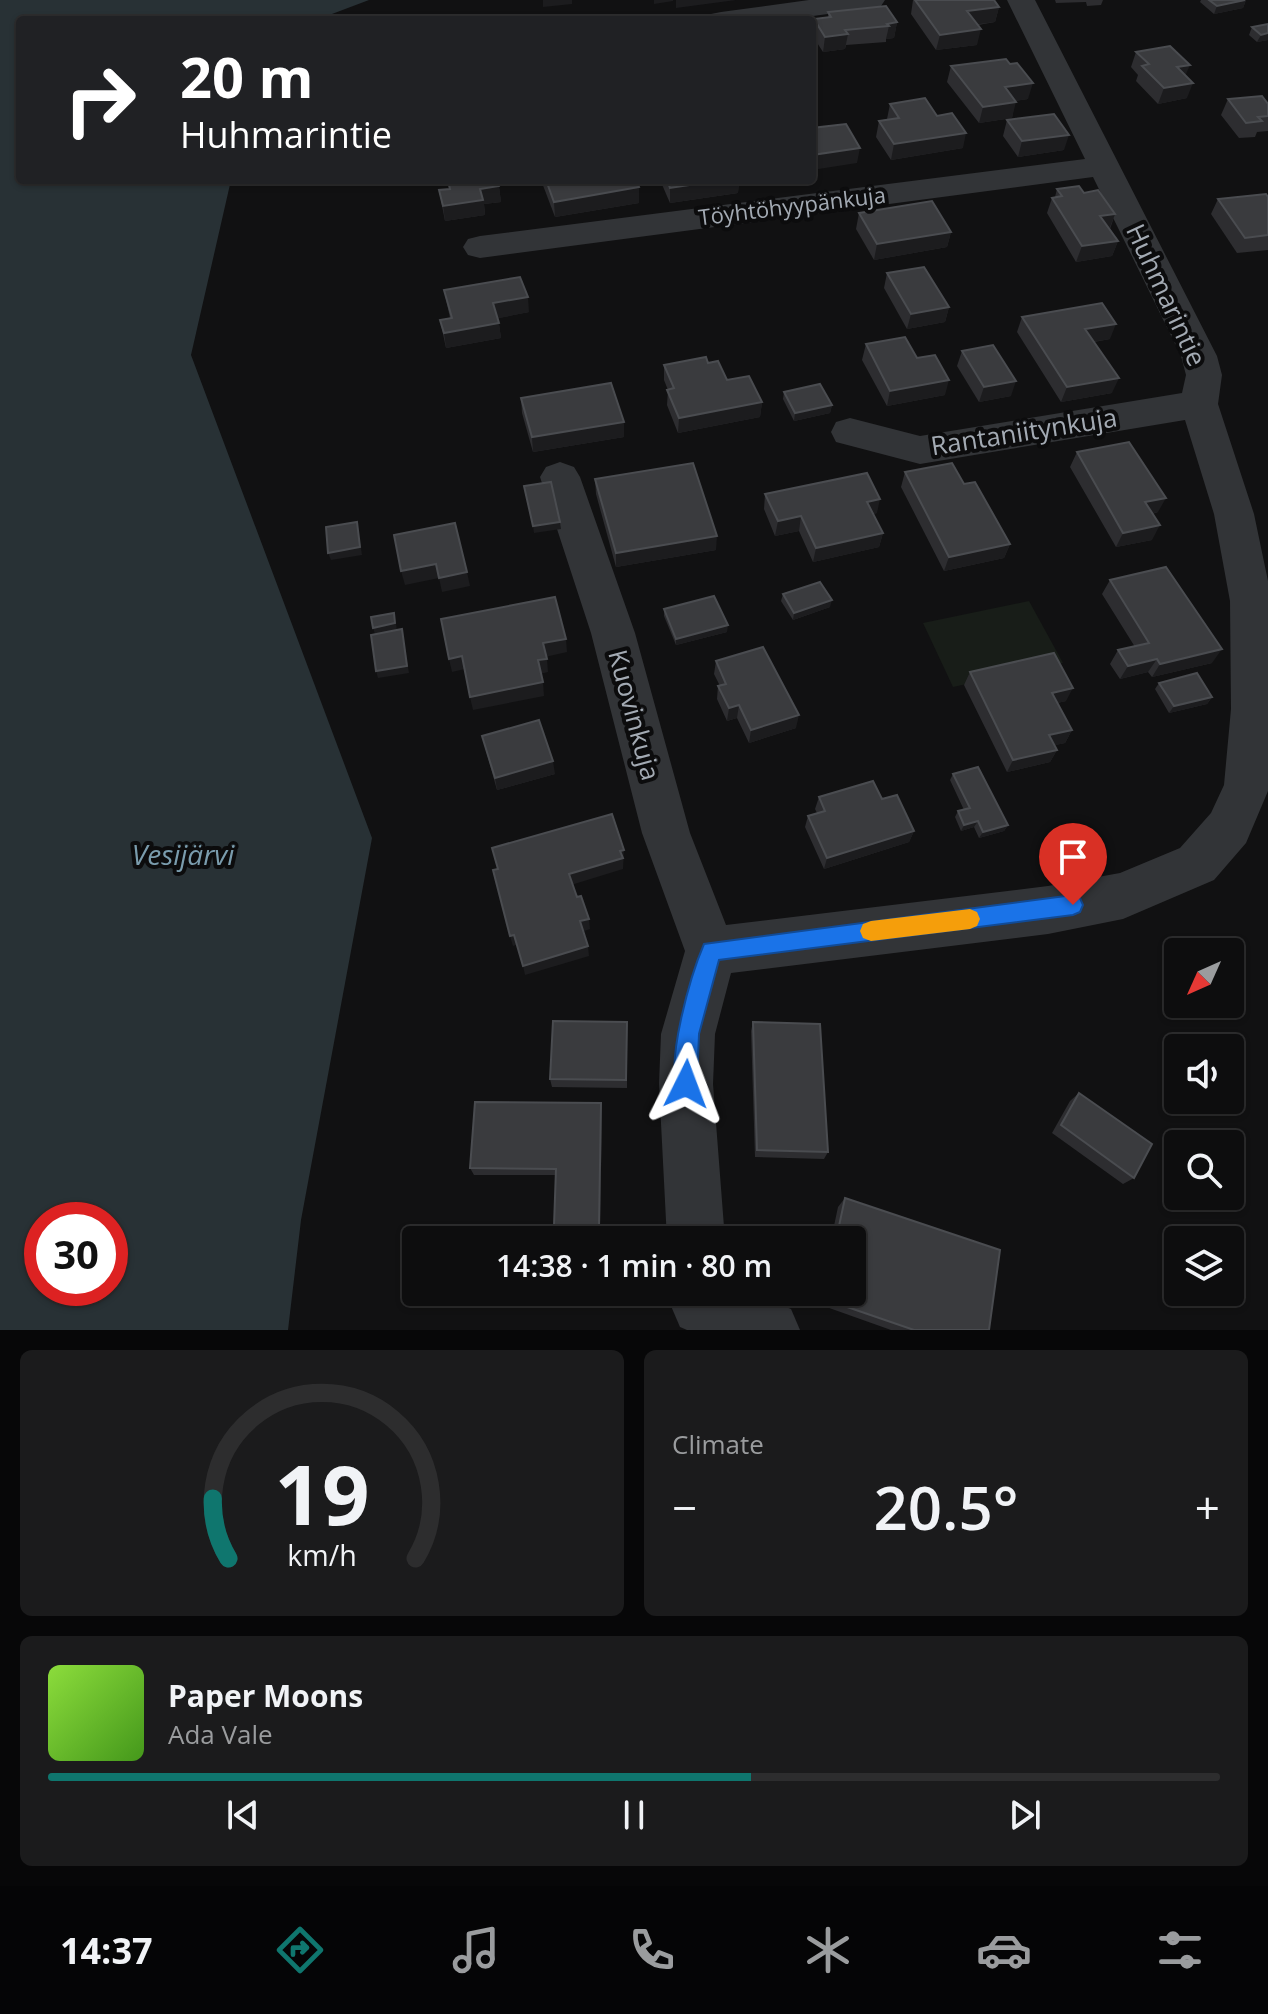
<!DOCTYPE html>
<html lang="en">
<head>
<meta charset="utf-8">
<style>
  :root { --surface:#0d0d0e; --page:#1b1b1c; --text:#f1f3f6; --muted:#9a9c9e; --line:#2d2d2e; --accent:#0f766e }
  body { margin:0; font-family:"Open Sans",sans-serif; background:var(--page); color:var(--text); height:100vh; display:flex; flex-direction:column; font-size:30px; white-space:nowrap }
  * { box-sizing:border-box; margin:0 }
  p { font-size:26px; color:var(--muted) }
  .icon { flex:none; width:44px; height:44px; fill:none; stroke:currentColor; stroke-width:2; stroke-linecap:round; stroke-linejoin:round }
  .map { position:relative; height:1330px; overflow:hidden }
  .drawer { display:flex; flex-direction:column; gap:20px; padding:20px; background:#070708; flex:1 }
  .drawer>* { flex:none }
  .guide { position:absolute; left:16px; top:16px; width:800px; height:168px; border-radius:8px; box-shadow:0 2px 6px #0004,0 0 0 2px var(--line); background:#202124; color:#fff; overflow:hidden }
  .needle { width:52px; rotate:225deg }
  .tools { position:absolute; left:1164px; top:938px; display:grid; gap:16px }
  .tools a { display:grid; place-items:center; width:80px; height:80px; border-radius:8px; background:var(--surface); box-shadow:0 2px 6px #0004,0 0 0 2px var(--line); font-size:40px }
  .speed { position:absolute; left:24px; top:1202px; display:flex; gap:16px; font-size:40px; font-weight:700; text-align:center }
  .speed>* { display:grid; place-content:center; width:104px; height:104px; border-radius:50%; background:var(--surface); box-shadow:0 2px 6px #0004,0 0 0 2px var(--line); line-height:1 }
  .speed .limit { border:12px solid #d22; background:#fff; color:#111 }
  .pin { position:absolute; display:grid; place-items:center; width:68px; height:68px; color:#fff; margin:-82px -34px; border-radius:50% 50% 50% 0; rotate:-45deg; box-shadow:0 0 8px #0007 }
  .pin .icon { rotate:45deg }
  .me { position:absolute; width:88px; margin:-44px; rotate:3deg; stroke-linejoin:round; filter:drop-shadow(0 0 6px #0008) }
  .turn { display:flex; align-items:center; gap:28px; height:168px; padding:0 32px; font-size:36px }
  .turn .icon { width:104px; height:104px; stroke-width:2.5 }
  .turn b { display:block; font-size:56px; line-height:68px }
  .big { font-size:60px; font-weight:600; line-height:1.1 }
  .drawer .widget { flex:1; display:flex; flex-direction:column; justify-content:center; gap:12px; min-width:0; padding:0 28px; border-radius:12px; background:var(--page) }
  .drawer .dial { align-items:center; gap:0 }
  .dial svg { height:208px; overflow:visible; fill:none; stroke:var(--line); stroke-width:7; stroke-linecap:round; text-anchor:middle }
  .dial text { fill:var(--text); stroke:none }
  .song { display:flex; align-items:center; gap:24px }
  .cover { width:96px; height:96px; border-radius:12px; background:linear-gradient(135deg,hsl(90 70% 55%),hsl(100 70% 35%)) }
  .played { height:8px; border-radius:4px; background:linear-gradient(90deg,var(--accent) 60%,var(--line) 60%) }
  .keys { display:flex; justify-content:space-around; direction:ltr }
  .heat { display:flex; justify-content:space-between; align-items:center; font-size:44px; direction:ltr }
  .drawer .tiles { flex:1; display:grid; gap:20px; grid-template-columns:1fr 1fr }
  .widget:last-child { grid-column:span 2 }
  .trip { position:absolute; left:402px; top:1226px; width:464px; height:80px; border-radius:8px; background:var(--surface); box-shadow:0 2px 6px #0004,0 0 0 2px var(--line); font-weight:600; line-height:80px; text-align:center }
  .tab-bar { display:flex; height:128px; justify-content:space-around; align-items:center; background:#050506; color:var(--muted) }
  .tab-bar .icon { width:56px; height:56px }
  .tab-bar .selected { color:var(--accent) }
  .tab-bar b { font-size:36px; color:var(--text) }
  .map>svg:first-child { display:block }
</style>
</head>
<body>
<div class="map">
<svg width="1268" height="1330" viewBox="0 0 1268 1330">
  <rect width="100%" height="100%" fill="#111112"/>
  <!-- green -->
  <polygon fill="#181d18" points="1029,601 1063,663 953,687 923,623"/>
  <!-- water -->
  <path fill="#283135" fill-rule="evenodd" d="M0,0H369L316,20H20V180H231L191,355L372,838L301,1220L288,1330H0ZM42,1220H110V1288H42Z"/>
  <g fill="none" stroke-linecap="round" stroke-linejoin="round">
    <!-- minor -->
    <g fill="#323437" fill-rule="evenodd">
      <polygon points="809,0 885,0 881,6 871,8 784,20 707,20 711,14 721,12"/>
      <polygon points="1007,0 1035,0 1217,356 1222,375 1218,404 1254,514 1268,581 1268,791 1246,843 1214,880 1123,919 1048,934 731,973 715,1034 713,1084 725,1240 667,1240 659,1084 661,1034 685,951 642,833 591,633 540,477 546,467 560,462 574,467 580,477 635,633 690,833 726,925 1048,886 1120,873 1180,848 1211,813 1224,785 1231,709 1230,601 1214,514 1185,420 920,464 836,442 831,432 836,422 850,418 920,436 1182,393 1186,375 1181,356 1093,177 480,258 468,255 463,247 468,239 480,236 1085,159"/>
      <polygon points="677,1292 747,1292 791,1309 800,1330 687,1330 680,1327 671,1306"/>
    </g>
  </g>
  <!-- wall -->
  <g fill="#2d2d30">
    <polygon points="913,0 994,0 999,7 995,22 978,25 977,45 936,50 911,14"/>
    <polygon points="1055,0 1103,0 1101,5 1087,6 1086,2 1056,3"/>
    <polygon points="1201,0 1246,0 1243,8 1214,14 1200,2"/>
    <polygon points="828,12 897,22 894,38 886,39 886,42 846,45 845,49 823,52 812,35 814,19 828,17"/>
    <polygon points="1268,24 1268,40 1257,42 1249,35 1252,27"/>
    <polygon points="1136,52 1186,75 1187,98 1158,104 1136,81 1138,75 1131,67"/>
    <polygon points="951,66 1028,99 1015,101 1012,118 979,123 947,82"/>
    <polygon points="1228,99 1268,104 1268,131 1257,132 1255,137 1239,138 1221,115"/>
    <polygon points="890,104 937,116 963,148 891,160 876,137 879,121 887,119"/>
    <polygon points="1007,120 1064,150 1018,157 1003,136"/>
    <polygon points="447,180 498,180 501,202 484,204 485,215 445,221 439,190 449,189"/>
    <polygon points="541,180 636,180 639,187 639,203 555,217"/>
    <polygon points="660,180 739,180 738,193 670,203"/>
    <polygon points="1057,189 1084,193 1115,214 1110,229 1118,241 1112,256 1076,262 1047,213 1052,198 1055,197"/>
    <polygon points="1268,197 1268,250 1237,253 1211,214 1218,199"/>
    <polygon points="859,213 951,232 947,247 874,260 856,229"/>
    <polygon points="887,273 949,307 945,322 907,329 884,288"/>
    <polygon points="444,290 529,312 498,318 501,338 446,348 440,320 450,318"/>
    <polygon points="1022,317 1110,339 1094,342 1112,393 1061,402 1017,332"/>
    <polygon points="866,344 917,358 945,395 887,406 862,360"/>
    <polygon points="962,351 1011,396 979,402 957,366"/>
    <polygon points="708,363 727,380 762,402 760,417 678,433 667,405 668,390 664,380 664,365"/>
    <polygon points="784,392 832,405 830,413 794,421 783,399"/>
    <polygon points="521,398 624,437 533,452 522,413"/>
    <polygon points="1077,452 1158,512 1152,514 1152,540 1116,547 1070,467"/>
    <polygon points="905,472 964,484 1010,544 1004,558 944,571 901,487"/>
    <polygon points="595,479 716,550 616,567 596,494"/>
    <polygon points="765,494 877,513 873,514 883,533 879,547 813,562 799,531 775,536 764,509"/>
    <polygon points="1110,580 1212,663 1152,677 1148,672 1120,679 1110,664 1118,650 1135,647 1102,594"/>
    <polygon points="783,594 830,607 793,620 781,601"/>
    <polygon points="664,609 727,632 676,645 664,616"/>
    <polygon points="716,661 796,728 749,743 737,718 727,721 717,699 718,686 720,686 714,674"/>
    <polygon points="970,672 1066,701 1057,703 1072,730 1065,743 1055,745 1057,750 1050,762 1007,772 964,685"/>
    <polygon points="1159,683 1212,697 1207,704 1169,713 1155,689"/>
    <polygon points="482,736 555,774 497,790"/>
    <polygon points="953,774 1008,825 1004,831 979,838 974,827 961,831 955,817 958,811 964,810 950,780"/>
    <polygon points="819,797 882,799 914,831 909,842 824,869 805,827 808,816 817,813 815,809"/>
    <polygon points="627,1022 627,1088 552,1087 550,1079"/>
    <polygon points="753,1022 828,1152 824,1159 755,1157 751,1031"/>
    <polygon points="1079,1093 1134,1178 1123,1184 1052,1133 1070,1101"/>
    <polygon points="602,1111 600,1231 556,1231 554,1226 556,1175 474,1175 470,1168"/>
    <polygon points="845,1198 989,1330 891,1330 818,1304 820,1292 852,1292 852,1240 831,1240 838,1207"/>
  </g>
  <!-- shaded-wall -->
  <g fill="#1c1c1e">
    <polygon points="543,0 572,0 572,4 543,7"/>
    <polygon points="654,0 673,0 673,1 654,4"/>
    <polygon points="676,0 736,0 676,8"/>
    <polygon points="1246,0 1243,8 1214,14 1217,6"/>
    <polygon points="999,7 995,22 964,26 967,11"/>
    <polygon points="897,22 894,38 886,39 889,26 887,24"/>
    <polygon points="981,29 977,45 936,50 940,35"/>
    <polygon points="1268,33 1268,40 1257,42 1261,35"/>
    <polygon points="848,34 845,49 823,52 825,37"/>
    <polygon points="1190,65 1183,81 1177,67"/>
    <polygon points="1033,83 1028,99 1001,103 1005,87"/>
    <polygon points="1193,83 1187,98 1158,104 1164,88"/>
    <polygon points="1016,102 1012,118 979,123 983,107"/>
    <polygon points="966,133 963,148 891,160 894,144"/>
    <polygon points="1069,135 1064,150 1018,157 1022,141"/>
    <polygon points="860,148 857,163 812,170 812,155"/>
    <polygon points="723,180 739,180 738,193 670,203 670,188"/>
    <polygon points="499,186 501,202 484,204 485,215 445,221 443,206 480,189"/>
    <polygon points="639,187 639,203 555,217 554,202"/>
    <polygon points="1115,214 1109,230 1100,216"/>
    <polygon points="951,232 947,247 874,260 877,244"/>
    <polygon points="1118,241 1112,256 1076,262 1082,246"/>
    <polygon points="528,297 529,312 495,319 493,303"/>
    <polygon points="949,307 945,322 907,329 911,314"/>
    <polygon points="499,323 501,338 446,348 444,333"/>
    <polygon points="1116,324 1110,339 1079,344 1085,329"/>
    <polygon points="1119,378 1112,393 1061,402 1067,387"/>
    <polygon points="949,380 945,395 887,406 890,391"/>
    <polygon points="1016,381 1011,396 979,402 984,387"/>
    <polygon points="762,402 760,417 678,433 679,418"/>
    <polygon points="832,405 830,413 794,421 795,413"/>
    <polygon points="624,422 624,437 533,452 532,437"/>
    <polygon points="1166,498 1158,512 1137,517 1145,502"/>
    <polygon points="880,499 877,513 863,516 867,502"/>
    <polygon points="801,516 799,531 775,536 778,521"/>
    <polygon points="357,522 362,555 331,560 328,553"/>
    <polygon points="560,522 561,529 534,533 533,526"/>
    <polygon points="1160,525 1152,540 1116,547 1123,533"/>
    <polygon points="883,533 879,547 813,562 816,548"/>
    <polygon points="717,536 716,550 616,567 616,553"/>
    <polygon points="1010,544 1004,558 944,571 949,557"/>
    <polygon points="436,564 439,578 405,585 401,571"/>
    <polygon points="467,572 470,586 442,592 439,578"/>
    <polygon points="832,600 830,607 793,620 794,613"/>
    <polygon points="394,613 397,630 375,634 373,628"/>
    <polygon points="728,625 727,632 676,645 676,639"/>
    <polygon points="402,629 409,673 378,678 376,671"/>
    <polygon points="566,639 567,652 545,657 543,643"/>
    <polygon points="1222,649 1212,663 1152,677 1160,664"/>
    <polygon points="462,656 465,669 452,672 449,659"/>
    <polygon points="547,659 548,672 540,674 538,660"/>
    <polygon points="1157,659 1148,672 1120,679 1128,666"/>
    <polygon points="543,682 544,696 473,710 470,697"/>
    <polygon points="1073,688 1066,701 1045,706 1052,693"/>
    <polygon points="1212,697 1207,704 1169,713 1174,706"/>
    <polygon points="739,705 737,718 727,721 729,708"/>
    <polygon points="799,715 796,728 749,743 751,730"/>
    <polygon points="1072,730 1065,743 1042,748 1049,735"/>
    <polygon points="1057,750 1050,762 1007,772 1013,760"/>
    <polygon points="553,761 555,774 497,790 495,778"/>
    <polygon points="978,821 974,827 961,831 964,825"/>
    <polygon points="1008,825 1004,831 979,838 983,832"/>
    <polygon points="914,831 909,842 824,869 827,858"/>
    <polygon points="624,850 623,869 571,885 569,874"/>
    <polygon points="589,919 590,929 581,932 580,921"/>
    <polygon points="514,935 516,945 513,946 510,936"/>
    <polygon points="588,946 589,956 525,975 523,966"/>
    <polygon points="601,1103 602,1111 600,1231 599,1226"/>
  </g>
  <!-- building -->
  <g fill="#3a3b3e" stroke="#4a4c50" stroke-width="2">
    <polygon points="915,0 994,0 999,7 967,11 981,29 940,35"/>
    <polygon points="1209,0 1245,0 1217,6"/>
    <polygon points="886,6 897,22 887,24 889,26 845,30 848,34 825,37 814,19 831,17 828,12"/>
    <polygon points="770,16 773,20 739,20"/>
    <polygon points="1268,24 1268,33 1261,35 1252,27"/>
    <polygon points="1170,46 1190,65 1177,67 1193,83 1164,88 1142,66 1149,64 1136,52"/>
    <polygon points="1006,59 1010,64 1017,63 1033,83 1005,87 1016,102 983,107 951,66"/>
    <polygon points="1262,96 1268,104 1268,116 1258,117 1262,121 1246,123 1228,99"/>
    <polygon points="925,98 937,116 952,113 966,133 894,144 879,121 899,118 890,104"/>
    <polygon points="1054,114 1069,135 1022,141 1007,120"/>
    <polygon points="846,124 860,148 812,155 812,128"/>
    <polygon points="448,180 498,180 499,186 480,189 483,200 443,206 439,190 450,189"/>
    <polygon points="546,180 636,180 639,187 554,202"/>
    <polygon points="667,180 723,180 670,188"/>
    <polygon points="1079,186 1084,193 1098,190 1115,214 1100,216 1118,241 1082,246 1052,198 1062,196 1057,189"/>
    <polygon points="1266,194 1268,197 1268,235 1245,238 1218,199"/>
    <polygon points="932,201 951,232 877,244 859,213"/>
    <polygon points="924,267 949,307 911,314 887,273"/>
    <polygon points="520,277 528,297 493,303 499,323 444,333 440,320 452,318 444,290"/>
    <polygon points="1102,303 1116,324 1085,329 1119,378 1067,387 1022,317"/>
    <polygon points="905,337 917,358 935,355 949,380 890,391 866,344"/>
    <polygon points="993,345 1016,381 984,387 962,351"/>
    <polygon points="706,357 708,363 718,361 727,380 749,376 762,402 679,418 667,390 674,388 664,365"/>
    <polygon points="611,383 624,422 532,437 521,398"/>
    <polygon points="820,384 832,405 795,413 784,392"/>
    <polygon points="1129,442 1166,498 1145,502 1160,525 1123,533 1077,452"/>
    <polygon points="693,463 717,536 616,553 595,479"/>
    <polygon points="952,463 964,484 975,482 1010,544 949,557 905,472"/>
    <polygon points="867,473 880,499 867,502 883,533 816,548 801,516 778,521 765,494"/>
    <polygon points="551,482 560,522 533,526 524,486"/>
    <polygon points="357,522 360,547 328,553 326,527"/>
    <polygon points="455,523 467,572 439,578 436,564 401,571 394,535"/>
    <polygon points="1166,567 1222,649 1160,664 1157,659 1128,666 1118,650 1149,643 1110,580"/>
    <polygon points="820,582 832,600 794,613 783,594"/>
    <polygon points="714,596 728,625 676,639 664,609"/>
    <polygon points="555,597 566,639 543,643 547,659 538,660 543,682 470,697 462,656 449,659 441,619"/>
    <polygon points="394,613 395,623 373,628 371,617"/>
    <polygon points="402,629 407,666 376,671 371,635"/>
    <polygon points="763,647 799,715 751,730 739,705 729,708 718,686 726,684 716,661"/>
    <polygon points="1054,653 1073,688 1052,693 1072,730 1049,735 1057,750 1013,760 970,672"/>
    <polygon points="1197,673 1212,697 1174,706 1159,683"/>
    <polygon points="539,720 553,761 495,778 482,736"/>
    <polygon points="978,767 1008,825 983,832 978,821 964,825 958,811 970,808 953,774"/>
    <polygon points="873,781 882,799 897,795 914,831 827,858 808,816 825,811 819,797"/>
    <polygon points="612,814 624,850 620,851 623,858 569,874 577,897 581,896 589,919 580,921 588,946 523,966 514,935 510,936 493,870 498,869 492,848"/>
    <polygon points="553,1021 627,1022 626,1080 550,1079"/>
    <polygon points="753,1022 820,1024 828,1152 757,1150"/>
    <polygon points="1079,1093 1152,1144 1134,1178 1061,1125"/>
    <polygon points="475,1102 601,1103 599,1226 554,1226 556,1169 470,1168"/>
    <polygon points="845,1198 1000,1250 989,1330 914,1330 824,1299 825,1292 852,1292 852,1240 836,1240"/>
  </g>
  <!-- route -->
  <path fill="#1a73e8" stroke="#114b97" stroke-width="2" d="M1073,895L1080,898L1083,905L1080,912L1073,915L719,960L699,1034L697,1084L694,1092L686,1095L678,1092C665,1062 691,974 704,944Z"/>
  <!-- slow -->
  <polygon fill="#f59e0b" points="970,909 977,912 980,919 977,926 970,929 871,941 863,938 860,931 863,924 871,921"/>
  <g text-anchor="middle" stroke-width="8" stroke-linejoin="round" paint-order="stroke">
    <!-- far-street labels -->
    <g font-size="22" fill="#a3aab3" stroke="#0c0c0d">
      <text transform="translate(792 206) rotate(-7)" y="8">Töyhtöhyypänkuja</text>
    </g>
    <!-- street labels -->
    <g font-size="26" fill="#a3aab3" stroke="#0c0c0d">
      <text transform="translate(1166 295) rotate(65)" y="9">Huhmarintie</text>
      <text transform="translate(1024 432) rotate(-9)" y="9">Rantaniitynkuja</text>
      <text transform="translate(634 715) rotate(75)" y="9">Kuovinkuja</text>
    </g>
    <!-- water labels -->
    <g font-size="28" font-style="italic" fill="#7a9cad" stroke="#0c0c0d">
      <text x="183" y="865">Vesijärvi</text>
    </g>
  </g>
</svg>
<div class="tools">
<a><svg class="needle" viewBox="-14 -14 28 28"><path d="M0-13l5 13h-10z" fill="#e53935"/><path d="M0 13l5-13h-10z" fill="#9a9c9e"/></svg></a>
<a><svg class="icon" aria-label="sound" viewBox="0 0 24 24"><path d="M4 9h4l5-4v14l-5-4H4zM17 9q2 3 0 6"/></svg></a>
<a><svg class="icon" aria-label="search" viewBox="0 0 24 24"><circle cx="10" cy="10" r="6"/><path d="M15 15l6 6"/></svg></a>
<a><svg class="icon" aria-label="layers" viewBox="0 0 24 24"><path d="M12 4l9 5-9 5-9-5zM3 14l9 5 9-5"/></svg></a>
</div>
<div class="speed"><div class="limit">30</div></div>
<div class="pin" style="left:1073px;top:905px;background:#d93025"><svg class="icon" aria-label="arrive" viewBox="0 0 24 24"><path d="M6 21V4h12l-3 4 3 4H6"/></svg></div>
<svg class="me" style="left:686px;top:1084px" viewBox="-20 -20 40 40"><path d="M0-17L14 15 0 8-14 15z" fill="#1a73e8" stroke="#fff" stroke-width="4"/></svg>
<div class="trip">14:38 · 1 min · 80 m</div>
<div class="guide">
<div class="turn"><svg class="icon" aria-label="right" viewBox="0 0 24 24"><path d="M7 20v-9h11M14 6l5 5-5 5"/></svg><div><b>20 m</b>Huhmarintie</div></div>
</div>
</div>
<section class="drawer">
<div class="tiles">
<div class="widget dial"><svg viewBox="0 0 100 80">
<path d="M14 69A42 42 0 1 1 86 69"/>
<path d="M14 69A42 42 0 0 1 8 46" stroke="#0f766e"/>
<text x="50" y="56" font-size="32" font-weight="700">19</text>
<text x="50" y="72" font-size="11">km/h</text>
</svg></div>
<div class="widget"><p>Climate</p>
<div class="heat"><a>−</a><b class="big">20.5°</b><a>+</a></div>
</div>
<div class="widget">
<div class="song"><i class="cover"></i><div><b>Paper Moons</b><p>Ada Vale</p></div></div>
<div class="played"></div>
<div class="keys"><svg class="icon" aria-label="previous" viewBox="0 0 24 24"><path d="M18 5L8 12l10 7zM5 5v14"/></svg><svg class="icon" aria-label="pause" viewBox="0 0 24 24"><path d="M8 5v14M16 5v14"/></svg><svg class="icon" aria-label="next" viewBox="0 0 24 24"><path d="M6 5l10 7-10 7zM19 5v14"/></svg></div>
</div>
</div>
</section>
<nav class="tab-bar">
<b>14:37</b>
<svg class="icon selected" aria-label="directions" viewBox="0 0 24 24"><path d="M12 3l9 9-9 9-9-9zM9 14v-3h6M13 9l2 2-2 2"/></svg>
<svg class="icon" aria-label="music" viewBox="0 0 24 24"><path d="M9 18V5l10-2v13"/><circle cx="6" cy="18" r="3"/><circle cx="16" cy="16" r="3"/></svg>
<svg class="icon" aria-label="phone" viewBox="0 0 24 24"><path d="M5 4h4l2 5-3 2q2 4 5 5l2-3 5 2v4C11 20 4 13 5 4z"/></svg>
<svg class="icon" aria-label="climate" viewBox="0 0 24 24"><path d="M12 3v18M4 7l16 10M4 17L20 7"/></svg>
<svg class="icon" aria-label="car" viewBox="0 0 24 24"><path d="M5 17H2v-5l4-1 3-4h7l3 4 3 1v5h-3M9 17h6M6 11h13"/><circle cx="7" cy="17" r="2"/><circle cx="17" cy="17" r="2"/></svg>
<svg class="icon" aria-label="filters" viewBox="0 0 24 24"><path d="M4 7h16M4 17h16"/><circle cx="9" cy="7" r="2"/><circle cx="15" cy="17" r="2"/></svg>
</nav>
</body>
</html>
